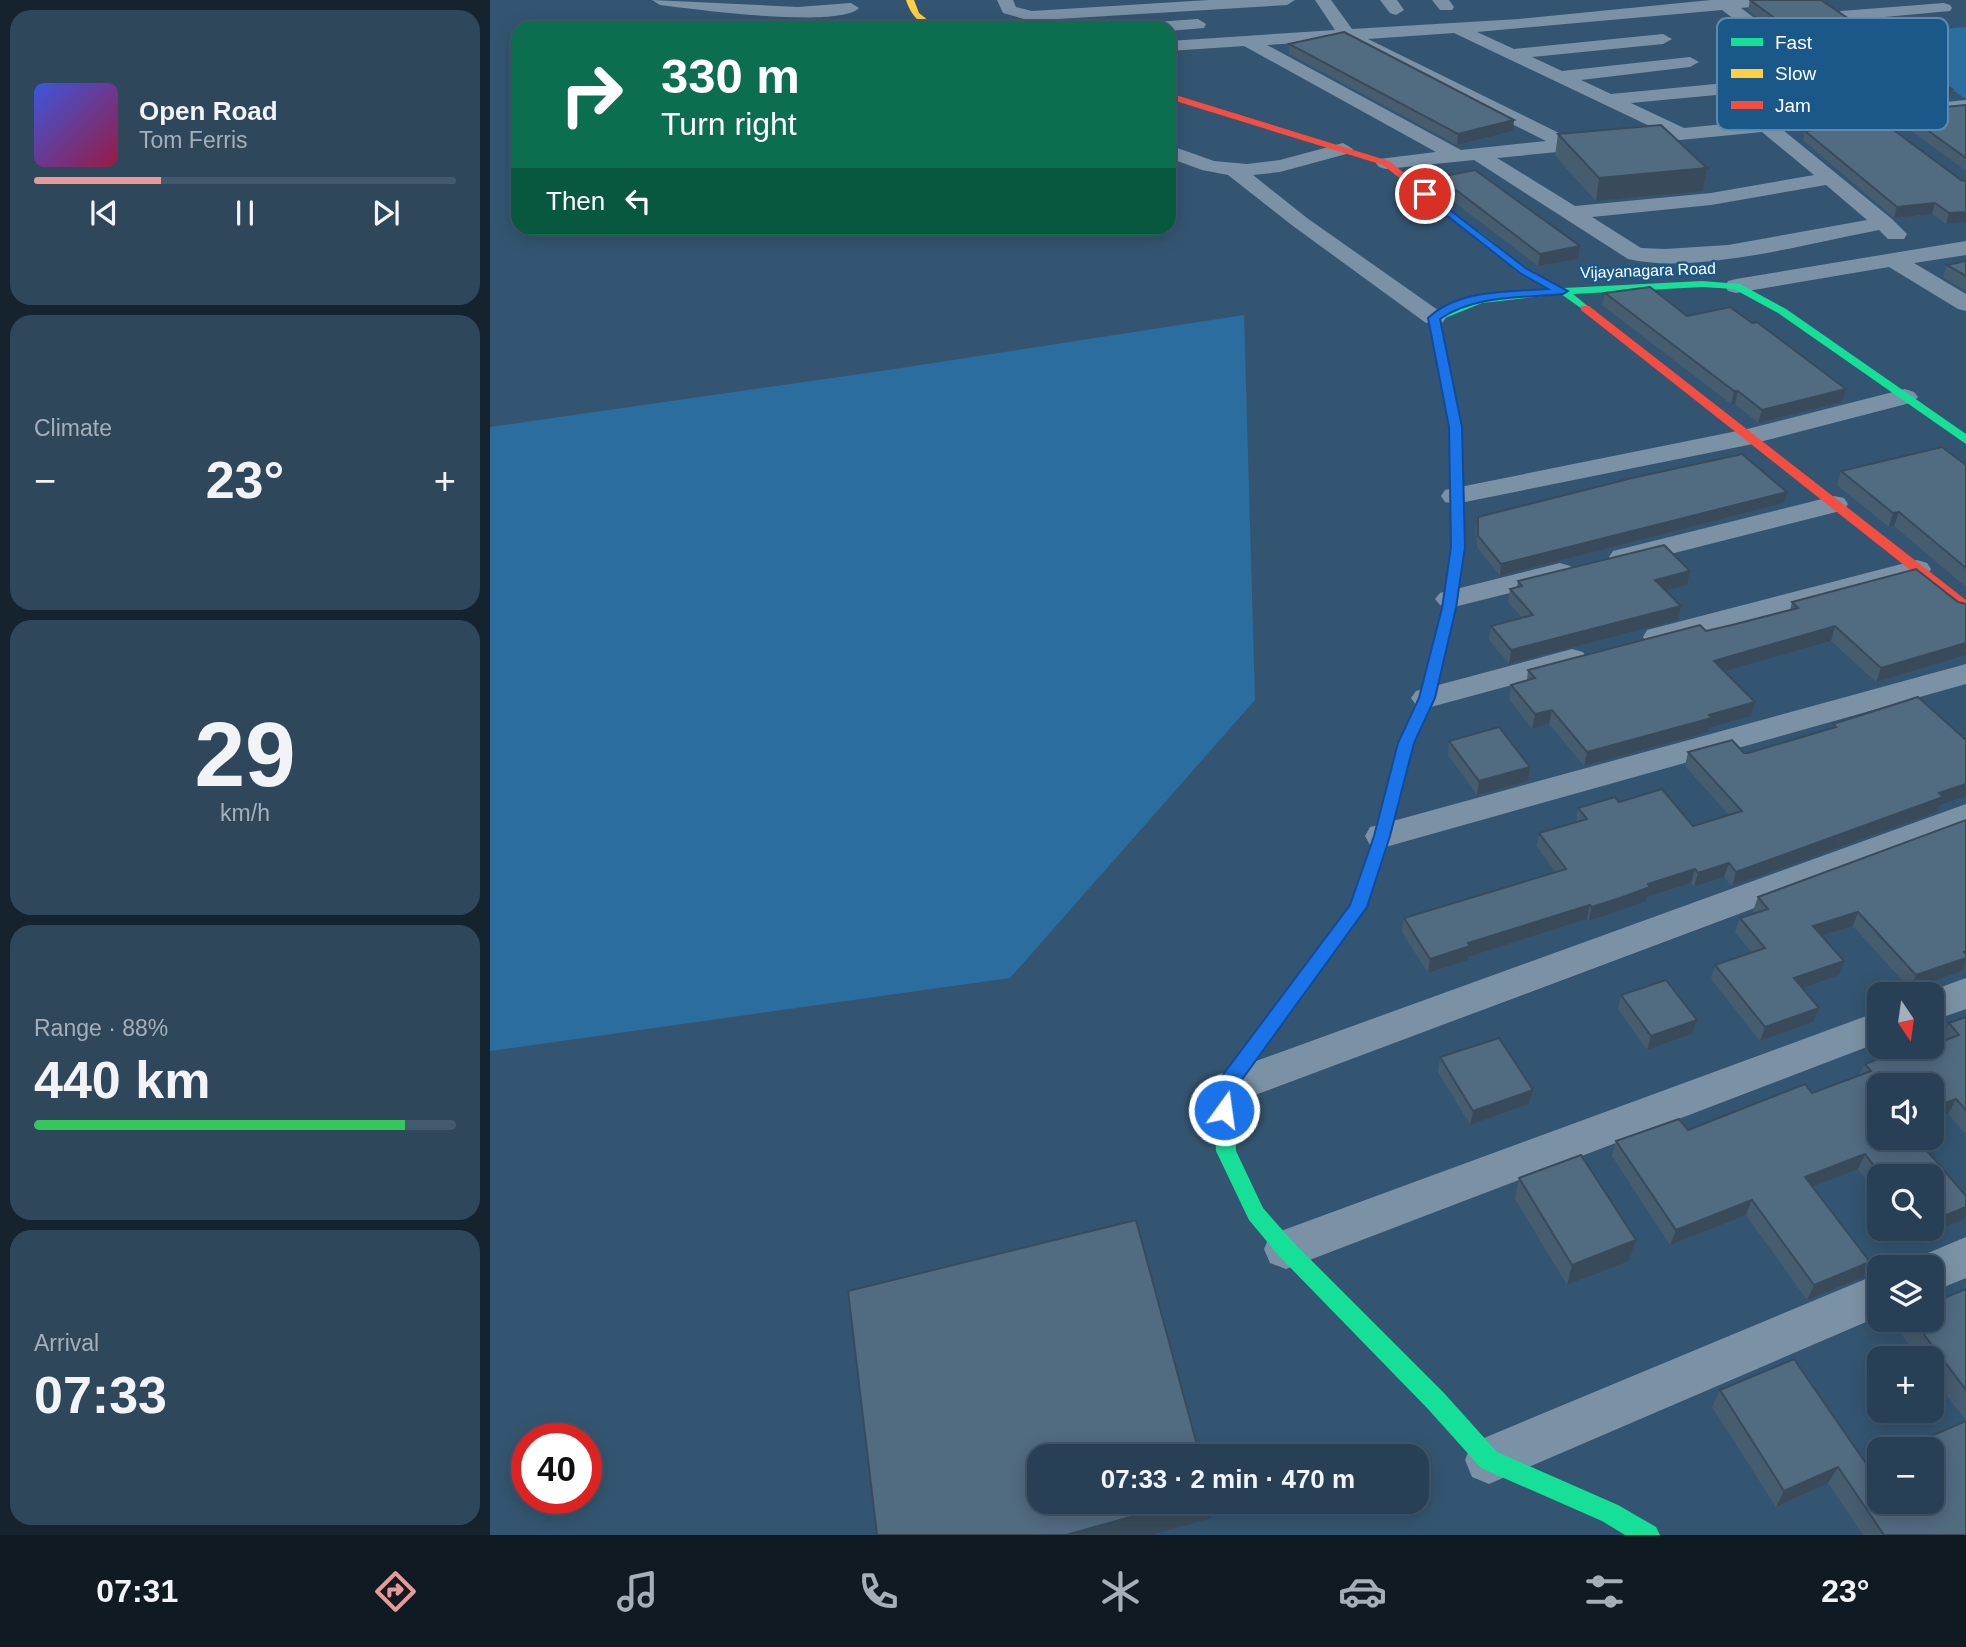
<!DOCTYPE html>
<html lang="en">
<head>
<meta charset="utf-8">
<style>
  :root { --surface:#274055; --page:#2f475b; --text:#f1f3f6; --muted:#a4afb9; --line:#43596c; --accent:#e69b98 }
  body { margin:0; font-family:Arial,sans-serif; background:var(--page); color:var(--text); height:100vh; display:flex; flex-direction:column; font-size:26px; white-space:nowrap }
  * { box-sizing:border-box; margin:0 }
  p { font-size:23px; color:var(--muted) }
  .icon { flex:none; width:38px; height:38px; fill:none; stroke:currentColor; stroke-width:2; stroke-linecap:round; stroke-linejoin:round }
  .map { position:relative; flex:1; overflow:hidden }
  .sheet { display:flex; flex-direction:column; gap:10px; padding:10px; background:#15232f; width:490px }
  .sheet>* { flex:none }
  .top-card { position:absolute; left:21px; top:21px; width:665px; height:214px; border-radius:21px; box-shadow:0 4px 18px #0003,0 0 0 2px var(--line); background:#0b6e4f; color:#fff; overflow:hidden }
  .needle { width:46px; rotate:167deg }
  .buttons { position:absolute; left:1377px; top:982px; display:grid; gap:14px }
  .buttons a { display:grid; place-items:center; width:77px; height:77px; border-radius:14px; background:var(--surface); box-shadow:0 4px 18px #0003,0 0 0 2px var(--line); font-size:35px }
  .speed { position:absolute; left:21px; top:1423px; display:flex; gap:14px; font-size:35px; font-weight:700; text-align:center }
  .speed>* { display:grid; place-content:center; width:91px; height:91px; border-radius:50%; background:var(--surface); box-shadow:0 4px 18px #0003,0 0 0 2px var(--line); line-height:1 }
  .speed .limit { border:10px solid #d22; background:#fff; color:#111 }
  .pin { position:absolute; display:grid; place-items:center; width:60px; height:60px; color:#fff; margin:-30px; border:4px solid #fff; border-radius:50%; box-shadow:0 2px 7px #0007 }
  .me { position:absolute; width:77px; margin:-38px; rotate:14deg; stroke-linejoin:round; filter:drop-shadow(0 0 5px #0008) }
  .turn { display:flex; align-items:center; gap:24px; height:147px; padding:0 35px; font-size:32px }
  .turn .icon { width:91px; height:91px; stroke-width:2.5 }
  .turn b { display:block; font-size:49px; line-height:60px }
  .then { display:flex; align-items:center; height:66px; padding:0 35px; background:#0003; gap:14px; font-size:26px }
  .big { font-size:52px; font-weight:700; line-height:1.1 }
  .sheet .widget { flex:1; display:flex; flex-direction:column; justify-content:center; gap:10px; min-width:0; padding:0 24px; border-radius:21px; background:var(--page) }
  .sheet .dial { align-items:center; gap:0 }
  .dial b { font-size:91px; line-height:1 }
  .song { display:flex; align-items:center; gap:21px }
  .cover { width:84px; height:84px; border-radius:10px; background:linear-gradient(135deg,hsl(230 70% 55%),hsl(340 70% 35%)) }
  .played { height:7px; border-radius:4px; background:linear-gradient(90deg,var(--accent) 30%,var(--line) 30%) }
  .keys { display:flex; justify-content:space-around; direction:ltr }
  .heat { display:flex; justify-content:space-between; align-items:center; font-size:38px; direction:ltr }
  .charge { height:10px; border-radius:5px; background:linear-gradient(90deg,#34c759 88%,var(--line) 0) }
  .trip { position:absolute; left:537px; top:1444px; width:402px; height:70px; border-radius:21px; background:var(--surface); box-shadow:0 4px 18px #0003,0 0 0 2px var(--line); font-weight:700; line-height:70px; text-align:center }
  .tabs { display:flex; height:112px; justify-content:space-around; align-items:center; background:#101a22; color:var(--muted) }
  .tabs .icon { width:49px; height:49px }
  .tabs .current { color:var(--accent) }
  .tabs b { font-size:32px; color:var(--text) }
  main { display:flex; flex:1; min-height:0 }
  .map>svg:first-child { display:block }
</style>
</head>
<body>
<main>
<section class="sheet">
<div class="widget">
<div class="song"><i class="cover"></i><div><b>Open Road</b><p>Tom Ferris</p></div></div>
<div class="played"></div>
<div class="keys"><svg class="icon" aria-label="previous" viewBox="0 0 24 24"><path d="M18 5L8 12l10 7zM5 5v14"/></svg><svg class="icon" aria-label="pause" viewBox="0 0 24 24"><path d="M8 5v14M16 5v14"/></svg><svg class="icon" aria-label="next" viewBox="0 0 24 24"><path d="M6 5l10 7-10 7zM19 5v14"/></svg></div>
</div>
<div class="widget"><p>Climate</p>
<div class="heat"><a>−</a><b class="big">23°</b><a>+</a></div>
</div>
<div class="widget dial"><b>29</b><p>km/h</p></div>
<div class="widget"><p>Range · 88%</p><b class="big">440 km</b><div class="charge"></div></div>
<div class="widget"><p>Arrival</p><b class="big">07:33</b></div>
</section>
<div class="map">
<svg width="1476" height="1535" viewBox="0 0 1476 1535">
  <rect width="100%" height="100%" fill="#345571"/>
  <!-- green -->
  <g fill="#2c6d9f">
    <polygon points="1476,27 1476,99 1380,35"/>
    <polygon points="754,315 765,700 520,978 0,1051 0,427 398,370"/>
  </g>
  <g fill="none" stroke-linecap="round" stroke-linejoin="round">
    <!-- street -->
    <g fill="#7b92a6" fill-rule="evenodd">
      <path d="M162,0L308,7L361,3L369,8C349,29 202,9 170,5Z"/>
      <polygon points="507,0 523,0 526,7 542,11 719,0 805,0 797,5 568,19 570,22 568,26 562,27 513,13"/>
      <path d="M825,0H841L862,29L1029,19L1221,0H1296L1288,5L1251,8L1386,109L1476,100V112L1398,119L1396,124L1389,126L1379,121L1293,130L1402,219L1417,234L1414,239H1398L1389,230C1320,243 1205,275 1138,259L984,160L896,169L889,167L886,163L889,159L946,152L754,46L679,51V41L845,30ZM1232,10L1318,75L1121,94L1091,80L1200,67L1209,62L1200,57L1072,71L1042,57L1173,44L1182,39L1173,34L1024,49L987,32ZM964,33L1168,130L1081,139L878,39ZM854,40L1056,141L971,150L777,45ZM1331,85L1365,111L1194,128L1141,103ZM1272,132L1324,175L1221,193L1085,206L1007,158ZM1336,185L1377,220L1238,245L1175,249L1151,248L1102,217L1221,205Z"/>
      <polygon points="890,0 907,0 914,10 906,15 900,13"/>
      <polygon points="942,0 959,0 964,7 962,10 950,10"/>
      <polygon points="1454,3 1460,5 1462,8 1460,11 1351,21 1343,16 1351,11"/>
      <polygon points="708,19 716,24 714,28 679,31 679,28 643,28 651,23"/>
      <polygon points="853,143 863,149 860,153 790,172 763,175 817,218 952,313 956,318 952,323 936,323 803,226 738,175 712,170 679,158 679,145 724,161 757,164 790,160"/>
      <polygon points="1476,241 1476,255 1424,263 1476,294 1476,311 1468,309 1399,267 1246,293 1238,291 1235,286 1238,281 1246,279"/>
      <polygon points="1415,389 1424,392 1428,397 1424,402 1258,445 965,504 955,502 951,496 955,490 965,488 1257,429"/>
      <polygon points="1344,496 1354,498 1358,504 1354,510 1133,566 1123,563 1119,557 1123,551"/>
      <polygon points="1427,560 1437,563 1441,569 1437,575 1168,646 1157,644 1153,637 1157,630"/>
      <polygon points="1070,563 1080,566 1084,572 1080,578 960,608 950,605 945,599 950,593"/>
      <polygon points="1082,649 1093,652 1097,659 1093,666 937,708 926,705 921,698 926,691"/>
      <polygon points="1476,664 1476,684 892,848 880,845 875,836 880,827 892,824"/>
      <polygon points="1476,804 1476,829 733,1107 719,1102 713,1090 719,1078"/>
      <polygon points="1476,978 1476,1009 1442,1021 1442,994 1432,994"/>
      <polygon points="1390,1011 1390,1042 796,1269 780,1263 774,1249 780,1235"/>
      <polygon points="1476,1237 1476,1278 1442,1292 1442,1267 1422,1267 1426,1258"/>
      <polygon points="1390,1273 1390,1316 999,1484 982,1477 975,1460 982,1443"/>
    </g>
    <!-- fast -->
    <g fill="#16e098" fill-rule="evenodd">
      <polygon points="981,231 989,231 1037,269 1054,280 1074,288 1212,281 1250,284 1296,309 1476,434 1476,444 1288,313 1244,289 1212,287 1083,294 1100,308 1095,311 1071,294 992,303 950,320 972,427 975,547 966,608 947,687 940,692 935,690 933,687 952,608 961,547 960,427 938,318 990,297 1059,289 1029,273 981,235"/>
      <polygon points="733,1082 740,1084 743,1090 746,1151 773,1208 803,1242 954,1393 1007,1452 1128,1505 1166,1527 1170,1535 1135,1535 1112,1521 991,1468 938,1409 789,1256 759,1220 726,1151 723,1090 726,1084"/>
    </g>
    <!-- slow -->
    <path fill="#ffcf43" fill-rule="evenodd" d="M416,0H424L429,13L448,28C431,28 421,15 416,0Z"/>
    <!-- jam -->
    <g fill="#f24e42" fill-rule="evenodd">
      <polygon points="679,93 899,161 990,233 981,235 893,165 679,99"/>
      <polygon points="1091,306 1099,306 1476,600 1476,611 1471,610 1091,310"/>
      <polygon points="940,682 947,687 924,743 900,836 877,907 740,1096 733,1098 726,1096 723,1090 726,1084 860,905 884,836 908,743 933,687"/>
    </g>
  </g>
  <!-- wall -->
  <g fill="#465c6f">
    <polygon points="1260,0 1459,99 1388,106 1258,10"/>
    <polygon points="799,44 1023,131 967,145 799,54"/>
    <polygon points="1476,105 1476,171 1408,121 1411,111"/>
    <polygon points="1339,118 1476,181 1476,222 1456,224 1442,214 1404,218 1313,140 1315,131 1336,128"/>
    <polygon points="1068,134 1217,168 1213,191 1106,201 1065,156"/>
    <polygon points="949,177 1090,246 1088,259 1048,266 947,189"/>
    <polygon points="1476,261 1476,291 1453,277 1457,265"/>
    <polygon points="1115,293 1197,316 1262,323 1356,389 1352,402 1268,423 1245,404 1241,404 1112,305"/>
    <polygon points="1476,465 1476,587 1404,526 1399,527 1347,485 1351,471"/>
    <polygon points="1294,503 1010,576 987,547 986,528 988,517"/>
    <polygon points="1028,581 1197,585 1175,590 1188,620 1019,664 999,640 1001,626 1032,618 1018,602 1020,589 1027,587"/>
    <polygon points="1302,602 1468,602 1476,604 1476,655 1386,682 1341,641 1234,671 1265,702 1261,716 1219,728 1218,732 1094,766 1059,724 1042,729 1019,699 1021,685 1037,680 1038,670 1216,631 1300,610"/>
    <polygon points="1343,724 1450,805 1447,812 1242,886 1234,877 1204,887 1201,883 1157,897 1156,901 1126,912 1098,921 1097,919 978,957 978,960 938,973 912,932 914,918 1065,872 1047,847 1049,833 1086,822 1088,808 1129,802 1203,826 1239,815 1195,766 1198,752 1258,753 1342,728"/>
    <polygon points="959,741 1040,767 1038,781 987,795 958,755"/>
    <polygon points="1476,820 1476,963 1472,971 1420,989 1363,926 1332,936 1349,975 1312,988 1323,1022 1270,1041 1221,979 1225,965 1262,953 1245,932 1250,918 1265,913 1263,911 1268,897"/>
    <polygon points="1131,995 1207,1020 1202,1034 1157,1050 1128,1009"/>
    <polygon points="1476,1017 1476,1135 1458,1114 1442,1120 1442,1085 1390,1138 1476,1196 1476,1216 1474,1219 1423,1240 1414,1228 1442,1228 1442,1176 1390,1176 1390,1197 1368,1169 1322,1186 1373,1277 1317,1300 1256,1215 1180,1245 1122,1156 1126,1141 1198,1130 1322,1093 1369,1075 1375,1064 1417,1054 1453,1041 1451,1038 1459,1023"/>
    <polygon points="950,1057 1043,1090 1039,1104 980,1125 948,1072"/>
    <polygon points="1029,1178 1139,1261 1077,1285 1025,1199"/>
    <polygon points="1476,1289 1476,1535 1373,1535 1338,1483 1286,1507 1222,1407 1230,1390 1375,1462 1432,1440 1476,1421 1442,1376 1442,1358 1429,1358 1408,1330 1414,1320 1442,1320"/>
  </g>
  <!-- shaded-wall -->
  <g fill="#394b5a">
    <polygon points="1462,89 1459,99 1388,106 1391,96"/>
    <polygon points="1024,120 1023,131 967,145 968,134"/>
    <polygon points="1217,168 1213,191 1106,201 1109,178"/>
    <polygon points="1445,203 1442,214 1404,218 1407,207"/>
    <polygon points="1476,212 1476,222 1456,224 1459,213"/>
    <polygon points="1090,246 1088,259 1048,266 1050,254"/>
    <polygon points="1356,389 1352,402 1268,423 1272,410"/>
    <polygon points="1244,391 1248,391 1245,404 1241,404"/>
    <polygon points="1297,492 1294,503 1010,576 1011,564"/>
    <polygon points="1409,512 1404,526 1399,527 1403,513"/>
    <polygon points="1200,571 1197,585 1162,594 1165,580"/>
    <polygon points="1191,606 1188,620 1019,664 1021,650"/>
    <polygon points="1345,626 1341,641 1221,675 1224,661"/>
    <polygon points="1476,643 1476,655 1386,682 1391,668"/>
    <polygon points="1265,702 1261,716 1219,728 1218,732 1094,766 1097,752"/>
    <polygon points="1062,710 1059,724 1042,729 1045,714"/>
    <polygon points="1040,767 1038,781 987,795 989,781"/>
    <polygon points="1476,784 1476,796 1450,805 1447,812 1242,886 1246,872 1449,793"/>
    <polygon points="1239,863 1234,877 1204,887 1208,873"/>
    <polygon points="1205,869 1201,883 1157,897 1156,901 1126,912 1098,921 1102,907 1158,884"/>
    <polygon points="1100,905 1097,919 978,957 978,960 938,973 940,959 978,943"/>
    <polygon points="1368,912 1363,926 1318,940 1323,926"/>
    <polygon points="1476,951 1476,963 1472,971 1420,989 1426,975"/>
    <polygon points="1354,961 1349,975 1299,993 1304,978"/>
    <polygon points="1329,1008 1323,1022 1270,1041 1275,1027"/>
    <polygon points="1207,1020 1202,1034 1157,1050 1161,1036"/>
    <polygon points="1043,1090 1039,1104 980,1125 983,1111"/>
    <polygon points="1466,1099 1458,1114 1442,1120 1442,1108"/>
    <polygon points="1375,1154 1368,1169 1309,1192 1315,1177"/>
    <polygon points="1262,1200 1256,1215 1180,1245 1186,1230"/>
    <polygon points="1476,1207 1476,1216 1474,1219 1423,1240 1429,1228 1442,1228 1442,1221"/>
    <polygon points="1146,1240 1139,1261 1077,1285 1082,1265"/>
    <polygon points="1380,1262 1373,1277 1317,1300 1324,1285"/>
    <polygon points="1348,1467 1338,1483 1286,1507 1294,1491"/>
    <polygon points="694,1502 720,1502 721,1518 661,1535 576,1535"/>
  </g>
  <!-- building -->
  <g fill="#516b81" stroke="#394b5a" stroke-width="2">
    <polygon points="1260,0 1331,0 1462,89 1391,96"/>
    <polygon points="854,32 1024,120 968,134 799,44"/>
    <polygon points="1476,105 1476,158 1411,111"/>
    <polygon points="1382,114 1471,180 1476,181 1476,212 1459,213 1445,203 1407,207 1315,131 1350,127 1339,118"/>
    <polygon points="1171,125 1217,168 1109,178 1068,134"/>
    <polygon points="985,170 1090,246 1050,254 949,177"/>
    <polygon points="1476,261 1476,276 1457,265"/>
    <polygon points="1160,287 1197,316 1240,307 1262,323 1267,322 1356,389 1272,410 1248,391 1244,391 1115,293"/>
    <polygon points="1452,447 1476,465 1476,568 1409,512 1403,513 1351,471"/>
    <polygon points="1252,454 1297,492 1011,564 988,536 988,517 1142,478"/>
    <polygon points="1174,545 1200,571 1165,580 1191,606 1021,650 1001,626 1043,615 1020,589 1032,586 1028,581"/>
    <polygon points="1426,569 1468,602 1476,604 1476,643 1391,668 1345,626 1224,661 1265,702 1219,715 1222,718 1097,752 1062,710 1045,714 1021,685 1045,678 1038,670 1210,625 1216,631 1242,625 1308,608 1302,602"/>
    <polygon points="1428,697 1476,740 1476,784 1449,793 1453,797 1246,872 1239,863 1208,873 1205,869 1158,884 1160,887 1130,898 1102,907 1100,905 978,943 980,946 940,959 914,918 1076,869 1049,833 1097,819 1088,808 1125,797 1129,802 1172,789 1203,826 1252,811 1198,752 1242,740 1254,753 1258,753 1346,727 1343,724"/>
    <polygon points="1009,727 1040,767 989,781 959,741"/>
    <polygon points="1476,820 1476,951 1474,952 1476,954 1476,958 1426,975 1368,912 1323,926 1354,961 1304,978 1329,1008 1275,1027 1225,965 1275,948 1250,918 1278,909 1268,897"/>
    <polygon points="1176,980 1207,1020 1161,1036 1131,995"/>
    <polygon points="1476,1017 1476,1110 1466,1099 1442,1108 1442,1085 1390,1085 1390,1138 1426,1138 1476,1196 1476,1207 1442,1221 1442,1176 1392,1176 1375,1154 1315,1177 1380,1262 1324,1285 1262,1200 1186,1230 1126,1141 1189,1119 1198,1130 1315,1084 1322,1093 1381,1071 1375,1064 1413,1050 1417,1054 1437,1046 1442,1046 1442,1045 1469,1035 1459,1023"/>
    <polygon points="1009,1038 1043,1090 983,1111 950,1057"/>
    <polygon points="1091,1155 1146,1240 1082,1265 1029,1178"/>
    <polygon points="646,1220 710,1456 550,1456 550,1502 694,1502 576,1535 387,1535 358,1291"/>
    <polygon points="1476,1289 1476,1390 1423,1320 1442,1320 1442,1303"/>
    <polygon points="1304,1359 1375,1462 1390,1455 1390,1502 1442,1502 1442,1449 1404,1449 1430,1437 1432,1440 1476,1421 1476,1535 1394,1535 1348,1467 1294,1491 1230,1390"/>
  </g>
  <!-- route -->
  <path fill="#1a73e8" stroke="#114b97" stroke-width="2" d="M935,191L1037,269L1078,291L1073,294C1031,298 985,295 950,319L972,427L975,547L966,608L945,698L924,743L900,836L877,907L743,1092L744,1110L741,1116L734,1119L727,1116C723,1107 722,1093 726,1084L860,905L884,836L908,743L929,698L952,608L961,547L959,427L938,318C968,289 1019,292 1058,289L1030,273L932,196L930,194Z"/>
  <g text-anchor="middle" stroke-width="5" stroke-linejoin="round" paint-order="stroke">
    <!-- far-street labels -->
    <g font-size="16" fill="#fff" stroke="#1b588a">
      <text transform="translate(1158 270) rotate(-2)" y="6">Vijayanagara Road</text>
    </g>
  </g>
  <!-- legend -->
  <rect x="1227" y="18" width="231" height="112" rx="10" fill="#1b588a" stroke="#5f8aad" stroke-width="2"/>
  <rect x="1241" y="38" width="32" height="8" fill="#16e098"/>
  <rect x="1241" y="69" width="32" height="9" fill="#ffcf43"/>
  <rect x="1241" y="101" width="32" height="8" fill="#f24e42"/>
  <g font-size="19" fill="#fff">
    <text x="1285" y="49">Fast</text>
    <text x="1285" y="80">Slow</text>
    <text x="1285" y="112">Jam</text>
  </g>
</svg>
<div class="buttons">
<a><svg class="needle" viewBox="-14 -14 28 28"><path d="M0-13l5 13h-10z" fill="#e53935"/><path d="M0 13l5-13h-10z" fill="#a4afb9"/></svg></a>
<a><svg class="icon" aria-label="sound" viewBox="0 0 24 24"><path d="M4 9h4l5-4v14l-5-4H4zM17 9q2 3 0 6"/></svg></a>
<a><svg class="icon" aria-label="search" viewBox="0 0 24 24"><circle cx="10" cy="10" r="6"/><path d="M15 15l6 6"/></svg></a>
<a><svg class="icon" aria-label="layers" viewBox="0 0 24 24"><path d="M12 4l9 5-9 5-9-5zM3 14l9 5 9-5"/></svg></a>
<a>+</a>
<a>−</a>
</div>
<div class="speed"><div class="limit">40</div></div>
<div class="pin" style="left:935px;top:194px;background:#d93025"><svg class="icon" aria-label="arrive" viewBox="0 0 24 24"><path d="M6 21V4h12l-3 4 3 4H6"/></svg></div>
<svg class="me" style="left:734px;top:1110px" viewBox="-20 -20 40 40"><circle r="17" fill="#1a73e8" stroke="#fff" stroke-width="3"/><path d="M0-11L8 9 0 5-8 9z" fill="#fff"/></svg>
<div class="trip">07:33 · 2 min · 470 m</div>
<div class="top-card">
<div class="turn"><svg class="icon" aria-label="right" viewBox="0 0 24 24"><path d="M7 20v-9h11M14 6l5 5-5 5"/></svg><div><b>330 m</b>Turn right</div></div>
<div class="then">Then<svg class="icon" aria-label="left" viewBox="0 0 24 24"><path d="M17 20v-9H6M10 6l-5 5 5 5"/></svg></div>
</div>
</div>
</main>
<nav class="tabs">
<b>07:31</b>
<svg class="icon current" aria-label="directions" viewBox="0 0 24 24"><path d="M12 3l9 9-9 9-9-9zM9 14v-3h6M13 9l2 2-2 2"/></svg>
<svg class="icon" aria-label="music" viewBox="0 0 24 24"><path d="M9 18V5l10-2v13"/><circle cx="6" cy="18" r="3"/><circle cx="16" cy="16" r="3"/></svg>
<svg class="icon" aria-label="phone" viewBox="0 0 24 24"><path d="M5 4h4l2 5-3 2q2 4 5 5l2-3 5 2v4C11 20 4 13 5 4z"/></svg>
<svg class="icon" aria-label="climate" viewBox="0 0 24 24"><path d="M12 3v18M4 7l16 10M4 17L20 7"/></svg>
<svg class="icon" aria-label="car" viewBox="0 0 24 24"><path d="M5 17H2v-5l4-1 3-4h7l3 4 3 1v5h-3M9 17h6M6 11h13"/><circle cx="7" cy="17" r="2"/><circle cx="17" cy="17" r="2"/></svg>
<svg class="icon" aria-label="filters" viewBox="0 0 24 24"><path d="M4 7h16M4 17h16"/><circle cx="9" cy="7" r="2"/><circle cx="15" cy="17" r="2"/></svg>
<b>23°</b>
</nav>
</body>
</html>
